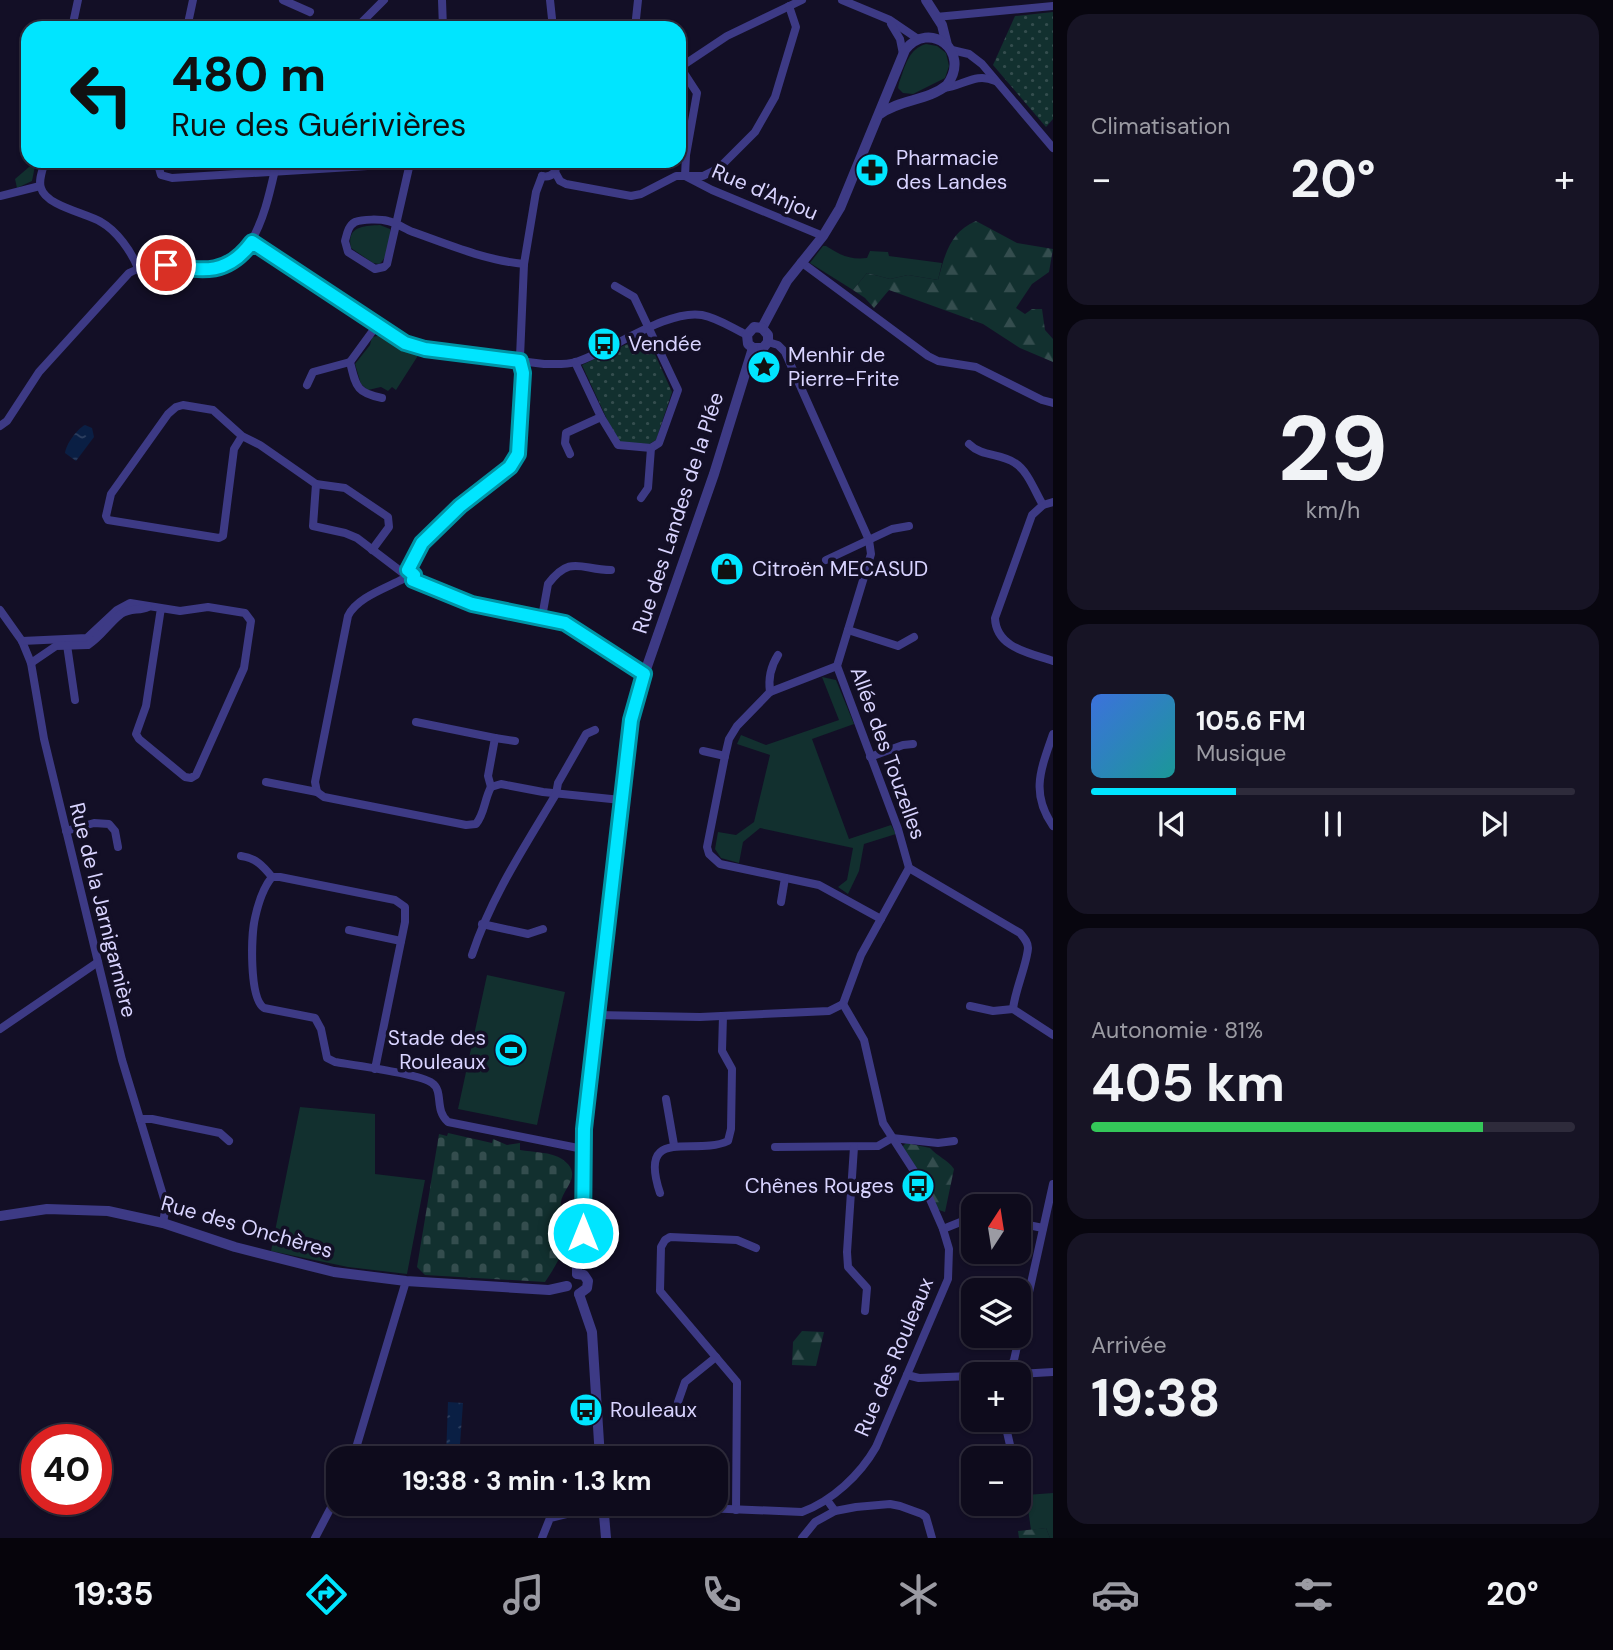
<!DOCTYPE html>
<html lang="fr">
<head>
<meta charset="utf-8">
<style>
  :root { --surface:#0e0b1c; --page:#171425; --text:#f1f3f6; --muted:#9b9ba3; --line:#2e2b3b; --accent:#00e5ff }
  body { margin:0; font-family:"DM Sans",sans-serif; background:var(--page); color:var(--text); height:100vh; display:flex; flex-direction:column; font-size:26px; white-space:nowrap }
  * { box-sizing:border-box; margin:0 }
  p { font-size:23px; color:var(--muted) }
  .icon { flex:none; width:38px; height:38px; fill:none; stroke:currentColor; stroke-width:2; stroke-linecap:round; stroke-linejoin:round }
  .map { position:relative; flex:1; overflow:hidden }
  .drawer { display:flex; flex-direction:column; gap:14px; padding:14px; background:#08060f; width:560px }
  .drawer>* { flex:none }
  .top-card { position:absolute; left:21px; top:21px; width:665px; height:147px; border-radius:21px; box-shadow:0 2px 5px #0004,0 0 0 2px var(--line); background:#00e5ff; color:#111; overflow:hidden }
  .needle { width:46px; rotate:12deg }
  .tools { position:absolute; left:961px; top:1194px; display:grid; gap:14px }
  .tools a { display:grid; place-items:center; width:70px; height:70px; border-radius:14px; background:var(--surface); box-shadow:0 2px 5px #0004,0 0 0 2px var(--line); font-size:35px }
  .speed { position:absolute; left:21px; top:1424px; display:flex; gap:14px; font-size:35px; font-weight:700; text-align:center }
  .speed>* { display:grid; place-content:center; width:91px; height:91px; border-radius:50%; background:var(--surface); box-shadow:0 2px 5px #0004,0 0 0 2px var(--line); line-height:1 }
  .speed .limit { border:10px solid #d22; background:#fff; color:#111 }
  .pin { position:absolute; display:grid; place-items:center; width:60px; height:60px; color:#fff; margin:-30px; border:4px solid #fff; border-radius:50%; box-shadow:0 2px 7px #0007 }
  .me { position:absolute; width:77px; margin:-38px; rotate:0deg; stroke-linejoin:round; filter:drop-shadow(0 0 5px #0008) }
  .turn { display:flex; align-items:center; gap:24px; height:147px; padding:0 35px; font-size:32px }
  .turn .icon { width:91px; height:91px; stroke-width:2.5 }
  .turn b { display:block; font-size:49px; line-height:60px }
  .big { font-size:52px; font-weight:700; line-height:1.1 }
  .drawer .widget { flex:1; display:flex; flex-direction:column; justify-content:center; gap:10px; min-width:0; padding:0 24px; border-radius:21px; background:var(--page) }
  .drawer .dial { align-items:center; gap:0 }
  .dial b { font-size:91px; line-height:1 }
  .song { display:flex; align-items:center; gap:21px }
  .cover { width:84px; height:84px; border-radius:10px; background:linear-gradient(135deg,hsl(220 70% 55%),hsl(180 70% 35%)) }
  .played { height:7px; border-radius:4px; background:linear-gradient(90deg,var(--accent) 30%,var(--line) 30%) }
  .keys { display:flex; justify-content:space-around; direction:ltr }
  .heat { display:flex; justify-content:space-between; align-items:center; font-size:38px; direction:ltr }
  .charge { height:10px; border-radius:5px; background:linear-gradient(90deg,#34c759 81%,var(--line) 0) }
  .trip { position:absolute; left:326px; top:1446px; width:402px; height:70px; border-radius:21px; background:var(--surface); box-shadow:0 2px 5px #0004,0 0 0 2px var(--line); font-weight:700; line-height:70px; text-align:center }
  .menu { display:flex; height:112px; justify-content:space-around; align-items:center; background:#06040b; color:var(--muted) }
  .menu .icon { width:49px; height:49px }
  .menu .selected { color:var(--accent) }
  .menu b { font-size:32px; color:var(--text) }
  main { display:flex; flex:1; min-height:0 }
  .map>svg:first-child { display:block }
</style>
</head>
<body>
<main>
<div class="map">
<svg width="1053" height="1538" viewBox="0 0 1053 1538">
  <defs>
    <pattern id="forest-firs" width="22" height="20" patternUnits="userSpaceOnUse" patternTransform="scale(1.75)"><rect width="22" height="20" fill="#12302f"/><path d="M5 1l3.5 6h-7zM16 11l3.5 6h-7z" fill="#344d4e"/></pattern>
    <pattern id="cemetery-stones" width="16" height="16" patternUnits="userSpaceOnUse" patternTransform="scale(1.75)"><rect width="16" height="16" fill="#12302f"/><path d="M2 7V4a2 2 0 0 1 4 0v3zM10 15v-3a2 2 0 0 1 4 0v3z" fill="#344d4e"/></pattern>
    <pattern id="park-dots" width="8" height="8" patternUnits="userSpaceOnUse" patternTransform="scale(1.75)"><rect width="8" height="8" fill="#12302f"/><path d="M2 2h.1M6 6h.1" fill="none" stroke="#344d4e" stroke-width="1.8" stroke-linecap="round"/></pattern>
    <pattern id="water-ripples" width="26" height="14" patternUnits="userSpaceOnUse" patternTransform="scale(1.75)"><rect width="26" height="14" fill="#0a1f44"/><path d="M2 4q2-2 4 0t4 0M15 11q2-2 4 0t4 0" fill="none" stroke="#2d3f60"/></pattern>
  </defs>
  <rect width="100%" height="100%" fill="#130f26"/>
  <!-- green -->
  <g fill="#12302f">
    <path d="M926,44L937,46L946,53L949,66L945,78L913,94L903,93L898,88L899,83C905,67 908,49 926,44Z"/>
    <polygon points="36,161 32,181 17,188 15,179"/>
    <path d="M380,225L390,229C392,239 388,258 379,264L373,263L351,248C346,226 364,226 380,225Z"/>
    <path d="M823,246H826C840,255 850,260 867,258L870,251L888,252L889,256L942,263L938,280L908,275L890,279L867,273L853,290L810,263Z"/>
    <polygon points="382,335 419,354 396,390 392,387 388,391 381,387 368,390 361,384 355,364 370,345 372,337"/>
    <polygon points="822,677 836,680 854,724 812,739 849,839 891,825 896,834 864,844 859,871 848,894 838,887 847,880 853,848 760,828 743,842 739,863 721,858 715,849 718,832 736,835 754,822 770,755 737,744 741,735 766,745 839,720"/>
    <polygon points="487,975 565,992 537,1125 458,1109"/>
    <polygon points="300,1107 375,1114 375,1174 425,1180 407,1274 348,1267 271,1251"/>
    <polygon points="1053,1493 1053,1538 1050,1538 1046,1528 1031,1530 1026,1495"/>
  </g>
  <!-- forest -->
  <g fill="url(#forest-firs)">
    <path d="M976,221L1017,243L1053,249L1049,272L1032,284L1016,308L1025,314L1032,309H1042L1045,330L1053,339V362L1020,348L983,324L889,290L874,308L865,298L853,290L867,273L890,279L908,275L938,280C945,254 950,232 976,221Z"/>
    <path d="M906,1143L930,1148C937,1156 948,1160 954,1169L945,1212L936,1209L902,1147Z"/>
    <polygon points="802,1331 824,1332 816,1366 792,1365 793,1342"/>
    <polygon points="1046,1528 1050,1538 1019,1538 1018,1531"/>
  </g>
  <!-- cemetery -->
  <path fill="url(#cemetery-stones)" d="M448,1133L492,1143L493,1139L507,1145L520,1143V1150C532,1152 552,1152 562,1159C585,1175 562,1189 561,1202C560,1210 565,1215 566,1223C569,1246 557,1264 545,1282L425,1275L417,1267L439,1134L447,1136Z"/>
  <!-- park -->
  <g fill="url(#park-dots)">
    <polygon points="1053,12 1053,119 1046,127 993,65 1015,16"/>
    <polygon points="642,337 648,339 672,392 656,440 649,444 618,443 582,365"/>
  </g>
  <!-- water -->
  <g fill="url(#water-ripples)">
    <path d="M85,425L92,428L94,437L76,461L65,453C66,444 77,429 85,425Z"/>
    <polygon points="448,1402 463,1403 459,1458 446,1458"/>
  </g>
  <g fill="none" stroke-linecap="round" stroke-linejoin="round">
    <!-- minor -->
    <g stroke="#3d3a85" stroke-width="8">
      <polyline points="283,0 310,12"/>
      <polyline points="442,0 443,28"/>
      <polyline points="550,0 553,28"/>
      <polyline points="842,0 890,20 918,39"/>
      <polyline points="936,17 1053,6"/>
      <polyline points="891,24 900,39 903,54"/>
      <polyline points="72,28 78,0"/>
      <polyline points="187,28 193,0"/>
      <polyline points="356,28 384,0"/>
      <polyline points="635,28 638,0"/>
      <polyline points="952,50 969,54 982,64 1053,148"/>
      <polyline points="680,67 697,93 686,155 685,176 712,190 823,236"/>
      <polyline points="679,68 727,36 802,0"/>
      <path d="M944,88C963,86 976,72 995,81"/>
      <path d="M45,161C43,169 38,180 41,188C46,206 86,213 101,222C117,231 131,251 138,268"/>
      <polyline points="157,161 161,175 172,178 449,161"/>
      <polyline points="486,161 537,165"/>
      <path d="M410,163L387,264L384,267L375,269L348,252L345,241C347,234 348,226 355,222C363,219 380,219 388,221C397,223 405,229 413,232C449,245 485,260 524,264"/>
      <polyline points="555,172 560,181 566,184 631,196 641,194 676,176 703,176 719,168 755,132 775,97 796,27 789,6"/>
      <path d="M542,176C552,178 559,171 555,161"/>
      <polyline points="0,196 40,186"/>
      <path d="M252,242L406,343L425,349L544,364C554,364 566,365 576,362C611,351 667,309 702,315C718,318 732,328 747,335"/>
      <polyline points="801,262 928,356 938,361 976,367 1042,400 1053,403"/>
      <path d="M768,342L778,345L785,352L869,540L871,554L837,666L898,829L909,868L1020,933C1024,938 1028,942 1028,948C1027,964 1015,990 1013,1009L1053,1035"/>
      <path d="M350,362C356,386 356,393 382,398"/>
      <polyline points="575,362 601,417 618,445 651,448 659,443 678,390 634,297 615,286"/>
      <polyline points="307,385 313,372 350,362 377,325"/>
      <path d="M0,426L7,421L39,372L129,273C150,262 166,266 188,270C254,282 266,208 277,161"/>
      <polyline points="242,436 234,449 223,536 219,538 108,520 106,516 111,494 168,414 176,407 183,405 213,410 242,436 260,445 316,484 313,526 345,533 357,538 403,573"/>
      <path d="M969,444C982,457 1000,453 1015,463C1028,471 1035,492 1043,505"/>
      <polyline points="570,454 565,443 566,433 601,417"/>
      <polyline points="316,484 345,488 388,517 389,527 372,550"/>
      <polyline points="641,498 648,488 651,448"/>
      <path d="M1053,502L1043,505L1032,515L995,618C996,648 1030,653 1053,661"/>
      <polyline points="826,560 892,529 909,526"/>
      <polyline points="408,570 422,543 460,506 510,467 518,455 523,373 520,357 524,264 536,192 542,176"/>
      <path d="M403,579C386,588 356,598 348,616L315,782L317,792L324,797L466,825L476,824C485,813 484,800 491,787L501,784L543,792L621,800"/>
      <polyline points="413,580 472,604 565,623 644,674"/>
      <polyline points="0,610 22,641 31,663 44,739 98,962 122,1060 166,1205 163,1223"/>
      <path d="M542,617L548,584C571,554 581,570 611,570"/>
      <polyline points="848,630 898,646 914,637"/>
      <polyline points="22,641 87,638 117,610 130,603 180,611 208,607 245,613 251,621 244,668 196,775 191,778 185,777 139,739 136,734 146,706 161,608"/>
      <polyline points="67,645 75,700"/>
      <path d="M31,663L56,646L88,645C101,637 109,623 121,614C130,608 139,611 148,607"/>
      <polyline points="837,666 770,692 737,726 729,739 725,756 707,847 709,854 720,864 819,885 881,919"/>
      <path d="M770,692C768,678 771,666 778,655"/>
      <polyline points="416,722 495,738 488,776 491,787"/>
      <path d="M1053,734C1041,769 1030,793 1053,826"/>
      <polyline points="495,738 515,741"/>
      <polyline points="703,751 725,756"/>
      <polyline points="870,757 903,745 913,744"/>
      <polyline points="266,782 317,792"/>
      <polyline points="66,831 94,823 109,824 115,831 118,847"/>
      <path d="M241,856C256,858 263,866 272,877"/>
      <polyline points="781,902 785,878"/>
      <polyline points="482,924 528,934 543,929"/>
      <polyline points="349,930 401,941"/>
      <path d="M472,955C491,897 525,846 556,794L558,783L586,734L595,730"/>
      <polyline points="843,1004 861,955 909,868"/>
      <polyline points="970,1006 993,1011 1013,1009"/>
      <polyline points="596,1015 700,1017 829,1011 843,1004"/>
      <polyline points="0,1029 98,962"/>
      <path d="M375,1069L405,922V907L395,900L280,877H272C263,888 258,904 255,918C251,935 249,998 264,1008L315,1018L321,1029L327,1058L335,1062C353,1065 421,1074 432,1083C444,1091 434,1110 448,1122L583,1149"/>
      <polyline points="666,1099 674,1145"/>
      <polyline points="140,1119 152,1119 220,1133 229,1141"/>
      <polyline points="775,1147 878,1146 892,1138 938,1143 954,1141"/>
      <polyline points="854,1147 847,1252 848,1267 867,1288 865,1311"/>
      <path d="M660,1193C637,1124 694,1157 728,1141L731,1129L732,1069L722,1051L723,1016"/>
      <polyline points="1018,1223 1043,1228"/>
      <polyline points="943,1229 973,1217"/>
      <polyline points="1003,1374 1009,1370 1014,1360 1053,1184"/>
      <polyline points="1018,1374 1053,1372"/>
      <polyline points="907,1375 919,1378 973,1376"/>
      <polyline points="678,1402 685,1382 716,1357"/>
      <polyline points="1004,1419 1013,1458"/>
      <polyline points="353,1458 406,1281"/>
      <polyline points="1018,1476 1021,1486"/>
      <polyline points="827,1500 835,1511 856,1507 890,1504 900,1506 922,1514 926,1517 932,1538"/>
      <polyline points="736,1510 737,1382 660,1291 661,1247 665,1240 670,1237 737,1240 756,1248"/>
      <polyline points="315,1538 338,1494"/>
      <path d="M542,1538L550,1518L607,1504L802,1512C832,1501 860,1475 876,1447L948,1279L949,1249L943,1229L925,1188L883,1123L864,1040L843,1004"/>
      <polyline points="802,1538 815,1522 835,1511"/>
    </g>
    <!-- tertiary -->
    <g stroke="#3d3a85" stroke-width="10">
      <polyline points="926,0 942,25 947,45"/>
      <path d="M762,328L787,281L823,236L840,208L905,50C929,19 972,51 947,85C928,101 900,99 880,114"/>
      <polyline points="753,348 763,348 768,342 768,335 762,328"/>
      <polyline points="753,348 748,344 747,335 754,327 762,328"/>
      <polyline points="0,1216 47,1209 108,1211 163,1223 235,1247 334,1272 406,1281 549,1290 567,1286"/>
      <polyline points="577,1274 577,1260 583,1233 584,1129 631,720 636,698 714,474 753,348"/>
      <polyline points="577,1274 584,1275 588,1281 587,1288 579,1294"/>
      <polyline points="579,1294 592,1332 600,1458"/>
      <polyline points="603,1503 606,1538"/>
    </g>
  </g>
  <g fill="none" stroke-linecap="round" stroke-linejoin="round">
    <defs>
      <path id="route" d="M166,265C203,271 227,276 252,242L405,343L425,349L520,361L523,373L518,454L510,467L460,506L422,543L408,570L414,575L413,580L472,604L565,623L644,674L631,720L584,1129L583,1233"/>
    </defs>
    <!-- route casing -->
    <use href="#route" stroke="#0095a6" stroke-width="18"/>
    <!-- route -->
    <use href="#route" stroke="#00e5ff" stroke-width="12"/>
  </g>
  <!-- icons -->
  <defs>
    <symbol id="pharmacy-disc" viewBox="-11 -11 22 22"><circle r="9.5" fill="#00e5ff" stroke="#130f26"/><path d="M-2-6h4v4h4v4h-4v4h-4v-4h-4v-4h4Z" fill="#111"/></symbol>
    <symbol id="bus-disc" viewBox="-11 -11 22 22"><circle r="9.5" fill="#00e5ff" stroke="#130f26"/><path d="M-5-6H5V4H4V6H2V4H-2V6H-4V4H-5ZM-3.5-4V0h7V-4ZM-3.5 1.2v1.5H-2V1.2ZM2 1.2v1.5H3.5V1.2Z" fill="#111"/></symbol>
    <symbol id="sight-disc" viewBox="-11 -11 22 22"><circle r="9.5" fill="#00e5ff" stroke="#130f26"/><path d="M0-6L1.8-2.2L6-1.7L2.9 1.2L3.7 5.4L0 3.3L-3.7 5.4L-2.9 1.2L-6-1.7L-1.8-2.2Z" fill="#111"/></symbol>
    <symbol id="shop-disc" viewBox="-11 -11 22 22"><circle r="9.5" fill="#00e5ff" stroke="#130f26"/><path d="M-5-2.5h2.3a2.7 3.5 0 0 1 5.4 0H5L5.5 6h-11ZM-1.5-2.5h3a1.5 2.3 0 0 0-3 0Z" fill="#111"/></symbol>
    <symbol id="stadium-disc" viewBox="-11 -11 22 22"><circle r="9.5" fill="#00e5ff" stroke="#130f26"/><path d="M0-5a6.5 5 0 1 0 0 10a6.5 5 0 1 0 0-10ZM-3.5-1.8h7v3.6h-7Z" fill="#111"/></symbol>
  </defs>
  <g fill-rule="evenodd">
    <use href="#pharmacy-disc" x="853" y="151" width="38" height="38"/>
    <use href="#bus-disc" x="585" y="325" width="38" height="38"/>
    <use href="#sight-disc" x="745" y="348" width="38" height="38"/>
    <use href="#shop-disc" x="708" y="550" width="38" height="38"/>
    <use href="#stadium-disc" x="492" y="1031" width="38" height="38"/>
    <use href="#bus-disc" x="899" y="1167" width="38" height="38"/>
    <use href="#bus-disc" x="567" y="1391" width="38" height="38"/>
  </g>
  <g text-anchor="middle" stroke-width="7" stroke-linejoin="round" paint-order="stroke">
    <!-- poi labels -->
    <g font-size="21" fill="#d9d4ff" stroke="#130f26" text-anchor="start">
      <text x="896" y="165">Pharmacie<tspan x="896" dy="24">des Landes</tspan></text>
      <text x="628" y="351">Vendée</text>
      <text x="788" y="362">Menhir de<tspan x="788" dy="24">Pierre-Frite</tspan></text>
      <text x="752" y="576">Citroën MECASUD</text>
      <text x="486" y="1045" text-anchor="end">Stade des<tspan x="486" dy="24">Rouleaux</tspan></text>
      <text x="894" y="1193" text-anchor="end">Chênes Rouges</text>
      <text x="610" y="1417">Rouleaux</text>
    </g>
    <!-- street labels -->
    <g font-size="21" fill="#d9d4ff" stroke="#130f26">
      <text transform="translate(765 192) rotate(23)" y="7">Rue d'Anjou</text>
      <text transform="translate(678 513) rotate(-72)" y="7">Rue des Landes de la Plée</text>
      <text transform="translate(888 753) rotate(70)" y="7">Allée des Touzelles</text>
      <text transform="translate(103 910) rotate(76)" y="7">Rue de la Jarnigarnière</text>
      <text transform="translate(247 1227) rotate(16)" y="7">Rue des Onchères</text>
      <text transform="translate(894 1357) rotate(-67)" y="7">Rue des Rouleaux</text>
    </g>
  </g>
</svg>
<div class="tools">
<a><svg class="needle" viewBox="-14 -14 28 28"><path d="M0-13l5 13h-10z" fill="#e53935"/><path d="M0 13l5-13h-10z" fill="#9b9ba3"/></svg></a>
<a><svg class="icon" aria-label="layers" viewBox="0 0 24 24"><path d="M12 4l9 5-9 5-9-5zM3 14l9 5 9-5"/></svg></a>
<a>+</a>
<a>−</a>
</div>
<div class="speed"><div class="limit">40</div></div>
<div class="pin" style="left:166px;top:265px;background:#d93025"><svg class="icon" aria-label="arrive" viewBox="0 0 24 24"><path d="M6 21V4h12l-3 4 3 4H6"/></svg></div>
<svg class="me" style="left:583px;top:1233px" viewBox="-20 -20 40 40"><circle r="17" fill="#00e5ff" stroke="#fff" stroke-width="3"/><path d="M0-11L8 9 0 5-8 9z" fill="#fff"/></svg>
<div class="trip">19:38 · 3 min · 1.3 km</div>
<div class="top-card">
<div class="turn"><svg class="icon" aria-label="left" viewBox="0 0 24 24"><path d="M17 20v-9H6M10 6l-5 5 5 5"/></svg><div><b>480 m</b>Rue des Guérivières</div></div>
</div>
</div>
<section class="drawer">
<div class="widget"><p>Climatisation</p>
<div class="heat"><a>−</a><b class="big">20°</b><a>+</a></div>
</div>
<div class="widget dial"><b>29</b><p>km/h</p></div>
<div class="widget">
<div class="song"><i class="cover"></i><div><b>105.6 FM</b><p>Musique</p></div></div>
<div class="played"></div>
<div class="keys"><svg class="icon" aria-label="previous" viewBox="0 0 24 24"><path d="M18 5L8 12l10 7zM5 5v14"/></svg><svg class="icon" aria-label="pause" viewBox="0 0 24 24"><path d="M8 5v14M16 5v14"/></svg><svg class="icon" aria-label="next" viewBox="0 0 24 24"><path d="M6 5l10 7-10 7zM19 5v14"/></svg></div>
</div>
<div class="widget"><p>Autonomie · 81%</p><b class="big">405 km</b><div class="charge"></div></div>
<div class="widget"><p>Arrivée</p><b class="big">19:38</b></div>
</section>
</main>
<nav class="menu">
<b>19:35</b>
<svg class="icon selected" aria-label="directions" viewBox="0 0 24 24"><path d="M12 3l9 9-9 9-9-9zM9 14v-3h6M13 9l2 2-2 2"/></svg>
<svg class="icon" aria-label="music" viewBox="0 0 24 24"><path d="M9 18V5l10-2v13"/><circle cx="6" cy="18" r="3"/><circle cx="16" cy="16" r="3"/></svg>
<svg class="icon" aria-label="phone" viewBox="0 0 24 24"><path d="M5 4h4l2 5-3 2q2 4 5 5l2-3 5 2v4C11 20 4 13 5 4z"/></svg>
<svg class="icon" aria-label="climate" viewBox="0 0 24 24"><path d="M12 3v18M4 7l16 10M4 17L20 7"/></svg>
<svg class="icon" aria-label="car" viewBox="0 0 24 24"><path d="M5 17H2v-5l4-1 3-4h7l3 4 3 1v5h-3M9 17h6M6 11h13"/><circle cx="7" cy="17" r="2"/><circle cx="17" cy="17" r="2"/></svg>
<svg class="icon" aria-label="filters" viewBox="0 0 24 24"><path d="M4 7h16M4 17h16"/><circle cx="9" cy="7" r="2"/><circle cx="15" cy="17" r="2"/></svg>
<b>20°</b>
</nav>
</body>
</html>
